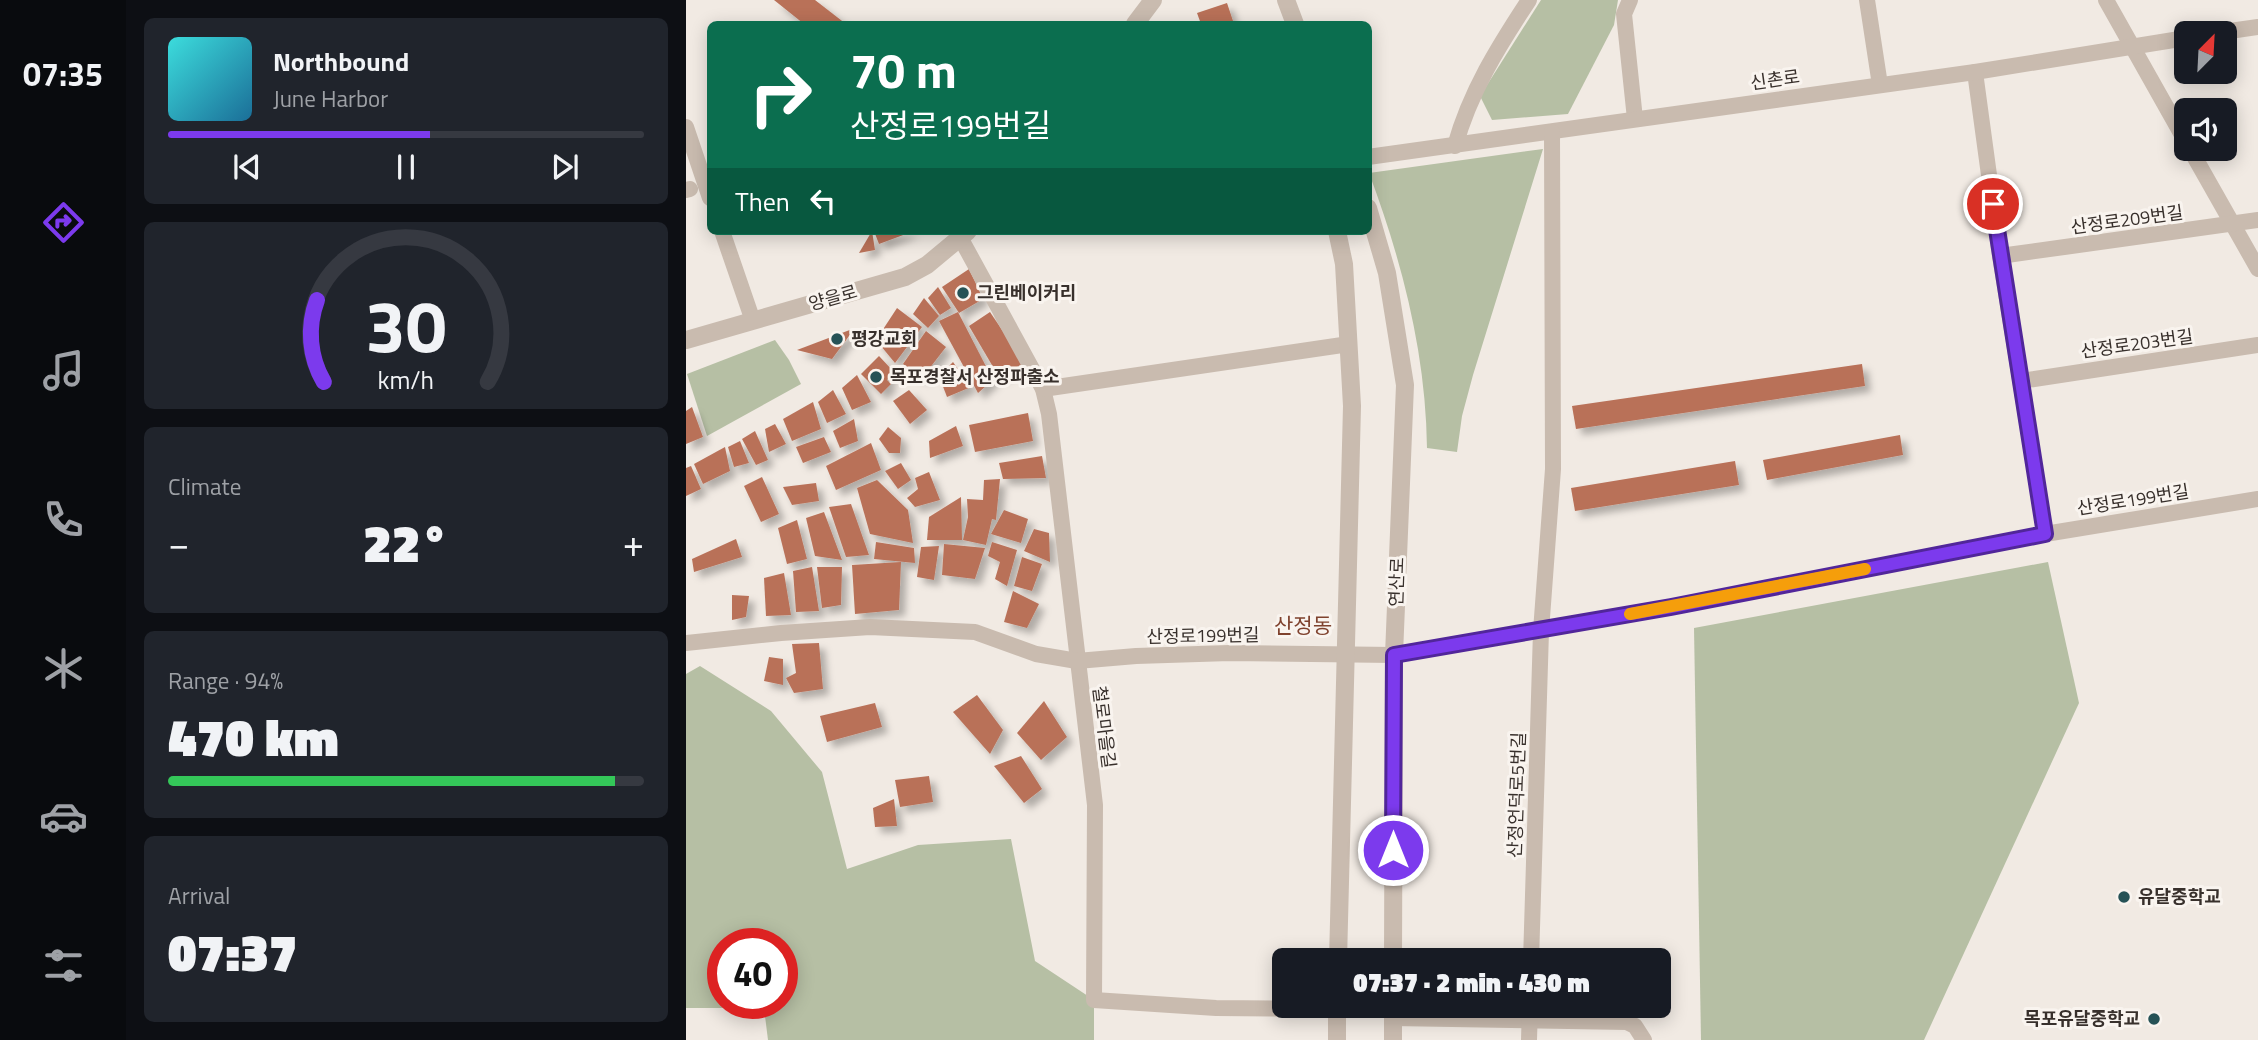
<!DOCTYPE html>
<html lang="en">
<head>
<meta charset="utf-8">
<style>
  :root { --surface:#171b24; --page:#20242c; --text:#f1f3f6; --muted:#9ea1a6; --line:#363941; --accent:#7c3aed }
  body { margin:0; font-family:"Titillium Web","Noto Sans KR",sans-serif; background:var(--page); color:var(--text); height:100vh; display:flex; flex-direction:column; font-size:26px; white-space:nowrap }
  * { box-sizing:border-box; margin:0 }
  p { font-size:23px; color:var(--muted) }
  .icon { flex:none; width:38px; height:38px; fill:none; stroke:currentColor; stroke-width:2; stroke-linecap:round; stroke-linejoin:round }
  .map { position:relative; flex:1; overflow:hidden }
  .drawer { display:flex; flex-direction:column; gap:18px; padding:18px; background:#0d0f14; width:560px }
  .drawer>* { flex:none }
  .guide { position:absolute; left:21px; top:21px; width:665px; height:214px; border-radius:10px; box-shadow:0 4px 18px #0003; background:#0b6e4f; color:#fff; overflow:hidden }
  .needle { width:46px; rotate:24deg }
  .buttons { position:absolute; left:1488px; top:21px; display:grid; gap:14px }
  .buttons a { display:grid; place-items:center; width:63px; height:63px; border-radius:10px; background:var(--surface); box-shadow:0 4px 18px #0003; font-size:35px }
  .speed { position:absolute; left:21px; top:928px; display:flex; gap:14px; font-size:35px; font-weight:700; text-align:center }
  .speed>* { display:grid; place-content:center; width:91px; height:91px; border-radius:50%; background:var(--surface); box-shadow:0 4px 18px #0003; line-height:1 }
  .speed .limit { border:10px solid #d22; background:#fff; color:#111 }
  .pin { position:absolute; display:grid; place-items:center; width:60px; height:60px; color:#fff; margin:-30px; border:4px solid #fff; border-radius:50%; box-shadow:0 2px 7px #0007 }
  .me { position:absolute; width:77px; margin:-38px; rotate:0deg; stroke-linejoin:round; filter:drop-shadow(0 0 5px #0008) }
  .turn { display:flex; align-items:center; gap:24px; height:147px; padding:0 28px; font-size:32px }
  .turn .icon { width:91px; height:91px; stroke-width:2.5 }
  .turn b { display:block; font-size:49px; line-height:60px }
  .then { display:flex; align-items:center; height:66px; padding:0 28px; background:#0003; gap:14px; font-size:26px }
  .big { font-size:52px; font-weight:800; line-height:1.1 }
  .drawer .card { flex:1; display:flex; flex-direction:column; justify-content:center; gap:10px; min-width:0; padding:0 24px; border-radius:10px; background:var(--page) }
  .drawer .dial { align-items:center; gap:0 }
  .dial svg { height:182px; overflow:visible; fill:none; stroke:var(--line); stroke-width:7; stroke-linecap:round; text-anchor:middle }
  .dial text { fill:var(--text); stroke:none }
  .song { display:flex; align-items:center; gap:21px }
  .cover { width:84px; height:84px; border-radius:10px; background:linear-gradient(135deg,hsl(180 70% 55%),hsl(200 70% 35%)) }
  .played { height:7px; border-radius:4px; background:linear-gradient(90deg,var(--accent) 55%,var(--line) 55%) }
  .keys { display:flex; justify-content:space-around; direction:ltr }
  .heat { display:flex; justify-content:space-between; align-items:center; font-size:38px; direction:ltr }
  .charge { height:10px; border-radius:5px; background:linear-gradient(90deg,#34c759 94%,var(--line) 0) }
  .trip { position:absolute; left:586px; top:948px; width:399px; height:70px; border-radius:10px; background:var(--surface); box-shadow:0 4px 18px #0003; font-weight:800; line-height:70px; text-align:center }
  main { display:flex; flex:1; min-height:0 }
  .dock { display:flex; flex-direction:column; width:126px; justify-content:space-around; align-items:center; background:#090b0e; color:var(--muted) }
  .dock .icon { width:49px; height:49px }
  .dock .active { color:var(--accent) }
  .dock b { font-size:32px; color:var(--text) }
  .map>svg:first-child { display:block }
</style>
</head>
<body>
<main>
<nav class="dock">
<b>07:35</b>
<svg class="icon active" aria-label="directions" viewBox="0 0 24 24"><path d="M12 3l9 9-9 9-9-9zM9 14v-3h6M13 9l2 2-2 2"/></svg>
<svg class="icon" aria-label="music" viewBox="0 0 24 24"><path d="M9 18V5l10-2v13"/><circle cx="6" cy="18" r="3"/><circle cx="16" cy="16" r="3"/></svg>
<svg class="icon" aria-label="phone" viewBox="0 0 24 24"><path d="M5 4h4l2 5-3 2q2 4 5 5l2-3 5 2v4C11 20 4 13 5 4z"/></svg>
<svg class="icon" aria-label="climate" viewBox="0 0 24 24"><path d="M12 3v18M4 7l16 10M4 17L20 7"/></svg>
<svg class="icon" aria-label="car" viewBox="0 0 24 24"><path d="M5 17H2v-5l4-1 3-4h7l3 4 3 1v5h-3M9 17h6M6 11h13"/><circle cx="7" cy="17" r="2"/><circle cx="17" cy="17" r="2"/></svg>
<svg class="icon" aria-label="filters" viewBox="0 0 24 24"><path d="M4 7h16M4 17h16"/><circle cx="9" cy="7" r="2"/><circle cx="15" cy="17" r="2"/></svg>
</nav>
<section class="drawer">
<div class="card">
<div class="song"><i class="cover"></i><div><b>Northbound</b><p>June Harbor</p></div></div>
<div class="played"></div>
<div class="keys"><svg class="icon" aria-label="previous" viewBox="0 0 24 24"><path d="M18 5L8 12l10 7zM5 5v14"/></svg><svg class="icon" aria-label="pause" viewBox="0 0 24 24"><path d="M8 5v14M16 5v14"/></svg><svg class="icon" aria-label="next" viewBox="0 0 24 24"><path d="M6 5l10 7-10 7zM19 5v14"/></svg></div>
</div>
<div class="card dial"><svg viewBox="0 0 100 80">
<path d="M14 69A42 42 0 1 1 86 69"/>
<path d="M14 69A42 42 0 0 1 11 33" stroke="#7c3aed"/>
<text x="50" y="56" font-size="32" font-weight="700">30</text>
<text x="50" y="72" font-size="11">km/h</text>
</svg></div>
<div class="card"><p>Climate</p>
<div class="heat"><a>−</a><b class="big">22°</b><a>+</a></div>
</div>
<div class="card"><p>Range · 94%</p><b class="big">470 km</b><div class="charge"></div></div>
<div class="card"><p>Arrival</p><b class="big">07:37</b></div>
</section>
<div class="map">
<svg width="1572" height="1040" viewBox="0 0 1572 1040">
  <defs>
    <filter id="shadow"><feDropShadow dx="6" dy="6" stdDeviation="3.5" flood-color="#0004"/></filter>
  </defs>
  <rect width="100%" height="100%" fill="#f1eae3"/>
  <!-- green -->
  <g fill="#b6bfa4" fill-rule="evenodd">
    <polygon points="855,0 932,0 928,25 882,114 806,120 794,96"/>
    <path d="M857,149L787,375L776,416L771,452L741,448C740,354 716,261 683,173Z"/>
    <polygon points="89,340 103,360 115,384 21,436 1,374"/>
    <polygon points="1362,562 1393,703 1238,1040 1015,1040 1008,628"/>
    <path d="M14,666L85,711L136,772L161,869L232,845L325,839L349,961L408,1000V1040H82L78,1008H0V674ZM37,943H96V1003H37Z"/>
  </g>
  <!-- building -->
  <g fill="#b97159" filter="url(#shadow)">
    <polygon points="88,0 129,0 160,24 118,24"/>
    <polygon points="541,3 548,24 515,24 511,13"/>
    <polygon points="186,231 189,250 173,253"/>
    <polygon points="188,231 228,231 193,244"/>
    <polygon points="283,269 297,299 273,313 256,287"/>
    <polygon points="252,287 265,308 254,315 242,298"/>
    <polygon points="238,298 253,316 242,328 227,314"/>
    <polygon points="211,308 236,327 209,363 190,340"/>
    <polygon points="272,312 307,380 292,393 253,321"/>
    <polygon points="304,312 338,363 313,377 283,326"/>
    <polygon points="169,328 146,359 111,350"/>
    <polygon points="240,331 260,347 236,378 217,364"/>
    <polygon points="193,356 208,372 201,380 205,384 195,394 175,374"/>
    <polygon points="267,362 285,387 261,397 253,376"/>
    <polygon points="1176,364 1179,386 890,429 886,406"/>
    <polygon points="171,375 185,402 166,410 156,388"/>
    <polygon points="147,390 160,414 141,423 132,402"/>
    <polygon points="223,390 241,410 224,424 207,401"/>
    <polygon points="127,402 135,429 106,441 97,419"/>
    <polygon points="6,407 17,437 0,444 0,411"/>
    <polygon points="342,413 347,441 289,452 283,425"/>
    <polygon points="168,419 172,441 154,448 147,431"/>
    <polygon points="89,424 100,444 83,452 79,429"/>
    <polygon points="270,426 277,446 244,458 243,441"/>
    <polygon points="202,427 215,438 214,453 203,453 193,439"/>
    <polygon points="69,431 82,460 70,465 56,439"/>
    <polygon points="1214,435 1217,455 1081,480 1077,460"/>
    <polygon points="138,437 145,452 117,463 110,447"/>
    <polygon points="54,441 63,463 48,467 42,447"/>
    <polygon points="185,443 195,470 150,490 140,466"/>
    <polygon points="39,447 44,471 17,484 8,464"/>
    <polygon points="356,456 360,478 317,479 313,463"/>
    <polygon points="1049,461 1053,485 889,511 885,488"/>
    <polygon points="215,463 225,480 212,489 199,471"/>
    <polygon points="5,466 15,489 0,496 0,468"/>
    <polygon points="243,472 254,500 229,507 221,498 232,489 229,478"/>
    <polygon points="76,477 93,514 75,522 58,486"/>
    <polygon points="314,479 310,520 306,519 300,545 277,540 282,517 281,499 297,500 298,480"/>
    <polygon points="191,480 222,510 227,543 184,534 171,488"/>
    <polygon points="130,483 133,501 106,505 97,487"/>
    <polygon points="275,497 276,540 241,540 243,517"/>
    <polygon points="165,504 183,555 160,557 143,507"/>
    <polygon points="318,510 342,519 335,543 305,534"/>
    <polygon points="138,512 156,560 129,556 120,518"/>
    <polygon points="111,520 121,559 101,564 92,528"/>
    <polygon points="348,529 363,533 364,562 338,551"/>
    <polygon points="50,539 56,557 8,572 6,559"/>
    <polygon points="190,542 228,548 229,563 188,559"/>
    <polygon points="306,542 331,550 321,586 309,579 314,562 302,556"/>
    <polygon points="258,544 299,548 289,579 256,575"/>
    <polygon points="253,546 248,580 231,577 235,547"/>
    <polygon points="336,557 356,564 346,591 328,586"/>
    <polygon points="215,562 213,610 169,614 166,565"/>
    <polygon points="126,567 133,611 110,612 107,571"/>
    <polygon points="131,567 156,567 155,605 136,608"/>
    <polygon points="98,573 105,615 80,616 78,578"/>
    <polygon points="327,591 353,604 341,628 318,622"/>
    <polygon points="46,595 63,596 60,617 46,620"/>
    <polygon points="133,643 137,689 108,693 100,678 110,673 106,644"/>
    <polygon points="83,657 97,659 97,685 78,681"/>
    <polygon points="291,695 317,730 304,754 267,712"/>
    <polygon points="358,701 381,737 355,760 331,733"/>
    <polygon points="189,703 196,727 141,742 134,716"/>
    <polygon points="335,756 356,789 338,803 308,766"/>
    <polygon points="243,776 247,802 214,807 209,780"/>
    <polygon points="208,799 211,826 189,827 187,808"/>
  </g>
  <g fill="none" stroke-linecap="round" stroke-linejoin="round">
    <!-- minor -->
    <g stroke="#c9bbaf" stroke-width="16">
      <polyline points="944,0 938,14 949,119"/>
      <polyline points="1181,0 1194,85"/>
      <polyline points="1420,0 1500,142"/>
      <polyline points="1530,33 1572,27"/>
      <polyline points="1289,72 1314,256 1359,534"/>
      <polyline points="0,127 24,198"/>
      <path d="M769,146C784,92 812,47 843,0"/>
      <polyline points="1504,149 1572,269"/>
      <polyline points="682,157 1289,72 1500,38"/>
      <polyline points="0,190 4,189"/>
      <polyline points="36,231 67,321"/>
      <polyline points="275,239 357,389 363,414 409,805 408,1000 530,1008 650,1009"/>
      <polyline points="1314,256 1572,220"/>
      <polyline points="1335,381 1572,345"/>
      <polyline points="357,389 663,344"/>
      <polyline points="0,643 95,633 184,627 289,632 350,654 391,661 450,656 544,653 708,655 985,607 1359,534 1572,499"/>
      <polyline points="845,961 855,631 867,469 866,132"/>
      <polyline points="707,1018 941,1022 949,1026 958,1040"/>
      <polyline points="843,1040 844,1006"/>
    </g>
    <!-- tertiary -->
    <g stroke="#c9bbaf" stroke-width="18">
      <polyline points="600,0 609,24"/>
      <polyline points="449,24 467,0"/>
      <polyline points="682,208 701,273 719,385 708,655 707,961"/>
      <polyline points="651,231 658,264 666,406 652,961"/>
      <polyline points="0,340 219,277 241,265 282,231"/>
      <polyline points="651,1006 651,1040"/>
      <polyline points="707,1040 707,1006"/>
    </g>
  </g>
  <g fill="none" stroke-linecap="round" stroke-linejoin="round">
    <defs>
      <polyline id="route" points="707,850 708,655 985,607 1359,534 1307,204"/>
    </defs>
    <!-- route casing -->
    <use href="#route" stroke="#51269a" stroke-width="18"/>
    <!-- route -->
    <use href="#route" stroke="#7c3aed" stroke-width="12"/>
    <!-- slow -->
    <polyline stroke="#f59e0b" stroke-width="12" points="944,614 1179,569"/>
  </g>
  <!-- markers -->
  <g fill="#265256" stroke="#f9f4ef" stroke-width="2.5">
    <circle cx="277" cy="293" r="7"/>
    <circle cx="151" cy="339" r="7"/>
    <circle cx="190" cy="377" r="7"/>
    <circle cx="1438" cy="897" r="7"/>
    <circle cx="1468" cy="1019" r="7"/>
  </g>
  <g text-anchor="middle" stroke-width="6" stroke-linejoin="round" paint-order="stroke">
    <!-- street labels -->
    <g font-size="18" fill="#38302c" stroke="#f9f4ef">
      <text transform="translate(1089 80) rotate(-8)" y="6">신촌로</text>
      <text transform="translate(1441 220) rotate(-8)" y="6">산정로209번길</text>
      <text transform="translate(147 298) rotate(-16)" y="6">양을로</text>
      <text transform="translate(1451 344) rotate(-8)" y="6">산정로203번길</text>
      <text transform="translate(1447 500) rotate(-9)" y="6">산정로199번길</text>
      <text transform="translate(711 582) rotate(-88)" y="6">연산로</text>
      <text transform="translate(517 636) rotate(-1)" y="6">산정로199번길</text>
      <text transform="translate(418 727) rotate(83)" y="6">철로마을길</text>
      <text transform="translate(831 795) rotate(-88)" y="6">산정언덕로5번길</text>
    </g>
    <!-- poi labels -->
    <g font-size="18" font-weight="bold" fill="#38302c" stroke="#f9f4ef" text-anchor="start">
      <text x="291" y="299">그린베이커리</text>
      <text x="165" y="345">평강교회</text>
      <text x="204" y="383">목포경찰서 산정파출소</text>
      <text x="1452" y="903">유달중학교</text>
      <text x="1454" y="1025" text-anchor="end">목포유달중학교</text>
    </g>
    <!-- quarter labels -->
    <g font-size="21" fill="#7f422e" stroke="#f9f4ef">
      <text x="617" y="633">산정동</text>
    </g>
  </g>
</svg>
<div class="buttons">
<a><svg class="needle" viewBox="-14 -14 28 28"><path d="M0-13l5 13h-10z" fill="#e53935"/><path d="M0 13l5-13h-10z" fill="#9ea1a6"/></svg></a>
<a><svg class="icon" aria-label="sound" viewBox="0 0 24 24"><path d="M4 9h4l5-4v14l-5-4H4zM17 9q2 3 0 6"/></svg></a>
</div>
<div class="speed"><div class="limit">40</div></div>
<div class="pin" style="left:1307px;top:204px;background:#d93025"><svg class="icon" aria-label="arrive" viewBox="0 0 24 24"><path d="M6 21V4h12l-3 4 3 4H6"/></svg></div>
<svg class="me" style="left:707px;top:850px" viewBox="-20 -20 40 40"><circle r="17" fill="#7c3aed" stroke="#fff" stroke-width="3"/><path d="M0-11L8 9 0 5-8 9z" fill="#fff"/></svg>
<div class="trip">07:37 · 2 min · 430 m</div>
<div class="guide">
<div class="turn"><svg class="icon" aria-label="right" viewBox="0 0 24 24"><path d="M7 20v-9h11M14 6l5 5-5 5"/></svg><div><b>70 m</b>산정로199번길</div></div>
<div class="then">Then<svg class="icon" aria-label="left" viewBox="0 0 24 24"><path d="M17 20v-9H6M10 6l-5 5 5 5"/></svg></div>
</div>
</div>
</main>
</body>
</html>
